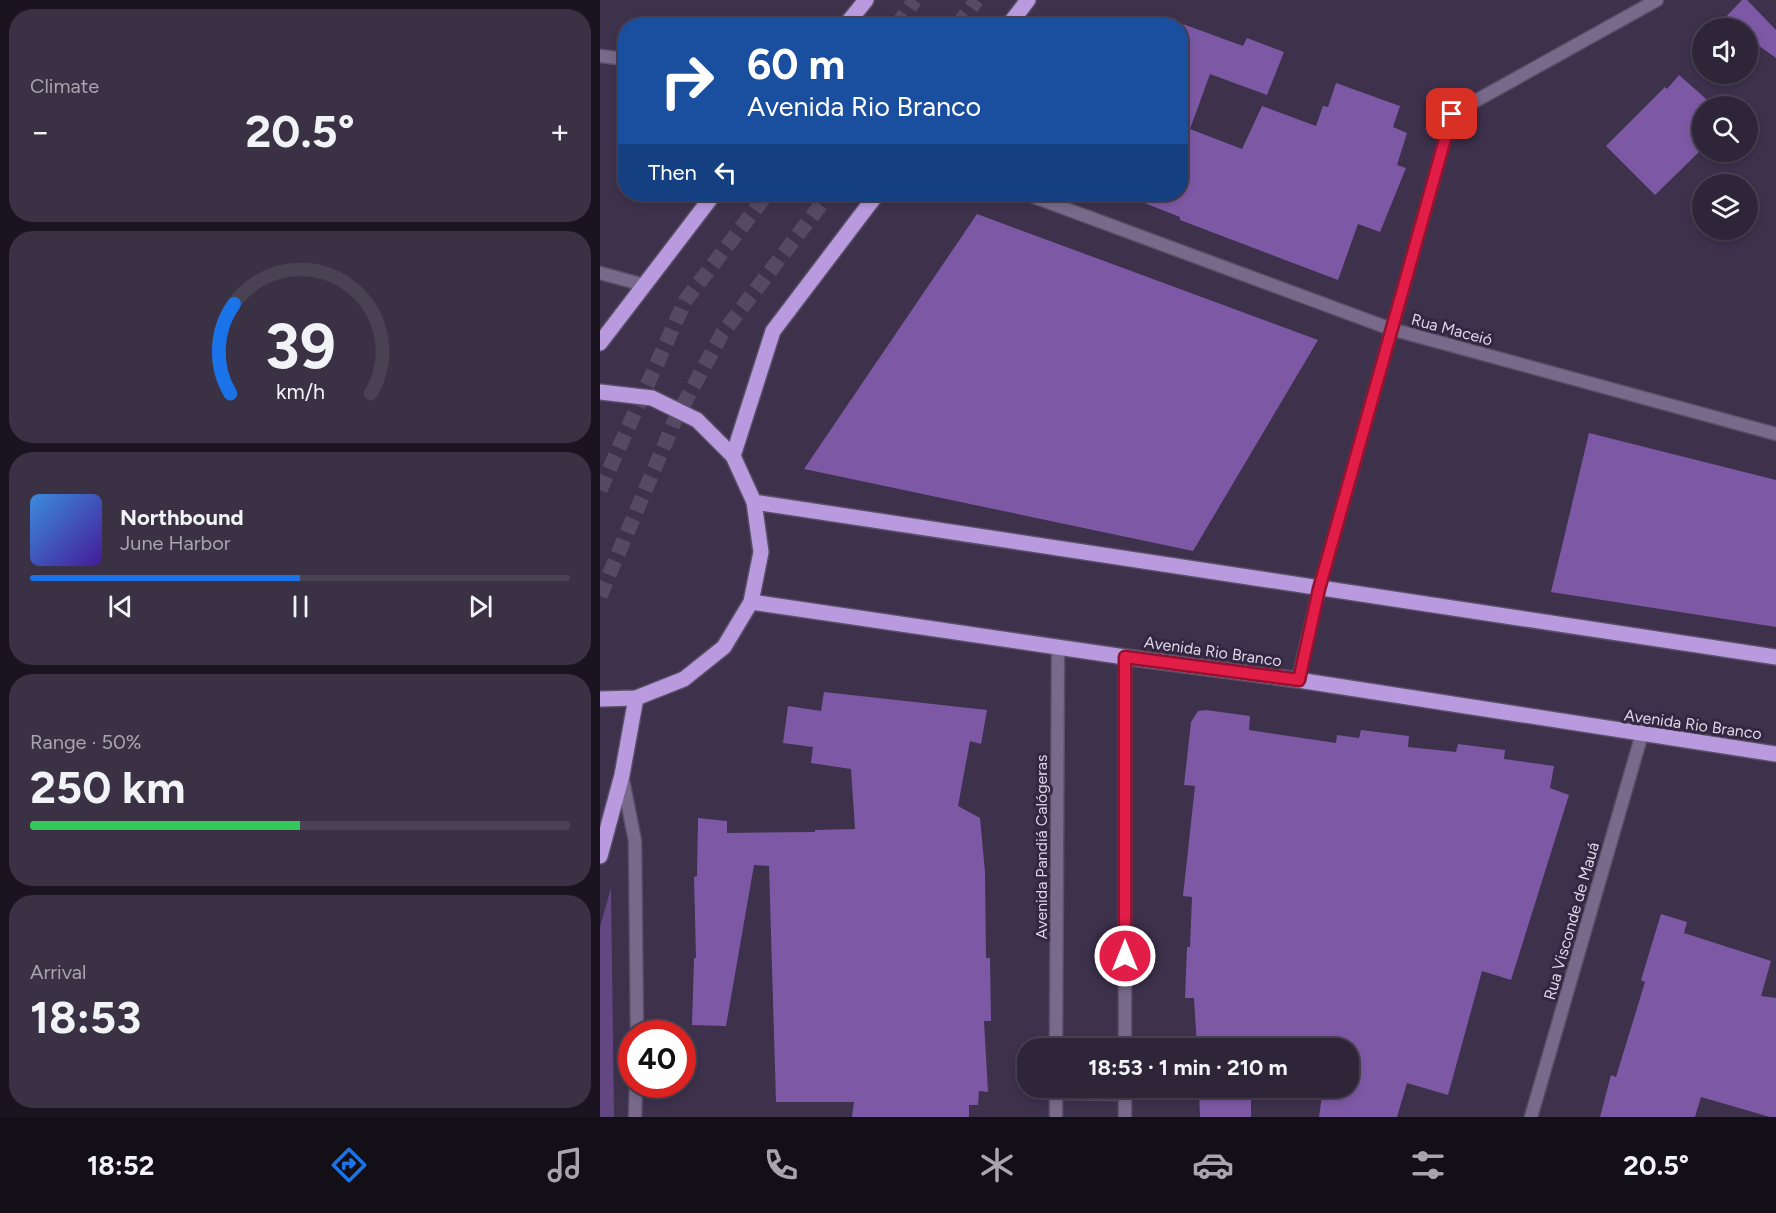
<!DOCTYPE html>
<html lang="en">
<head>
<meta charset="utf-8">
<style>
  :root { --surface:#2e2539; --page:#3a3144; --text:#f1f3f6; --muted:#a7a5ae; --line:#494253; --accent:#1a73e8 }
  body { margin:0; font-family:Figtree,sans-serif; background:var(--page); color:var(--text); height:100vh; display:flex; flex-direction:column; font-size:22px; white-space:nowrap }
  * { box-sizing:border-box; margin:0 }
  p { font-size:20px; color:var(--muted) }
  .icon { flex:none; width:33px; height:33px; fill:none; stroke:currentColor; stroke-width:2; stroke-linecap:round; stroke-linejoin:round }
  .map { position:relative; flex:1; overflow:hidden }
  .side { display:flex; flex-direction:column; gap:9px; padding:9px; background:#19141f; width:600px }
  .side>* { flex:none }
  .guide { position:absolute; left:18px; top:18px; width:570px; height:183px; border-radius:24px; box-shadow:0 3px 9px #0003,0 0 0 2px var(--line); background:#1a4fa0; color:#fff; overflow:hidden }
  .controls { position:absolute; left:1092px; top:18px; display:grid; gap:12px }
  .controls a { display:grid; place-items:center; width:66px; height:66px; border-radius:50%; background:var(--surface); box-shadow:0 3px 9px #0003,0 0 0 2px var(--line); font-size:30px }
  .speed { position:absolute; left:18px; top:1020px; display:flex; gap:12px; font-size:30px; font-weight:700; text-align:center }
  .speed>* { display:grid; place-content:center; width:78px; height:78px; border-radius:50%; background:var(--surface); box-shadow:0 3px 9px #0003,0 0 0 2px var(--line); line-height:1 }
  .speed .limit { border:9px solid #d22; background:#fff; color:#111 }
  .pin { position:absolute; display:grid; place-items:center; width:51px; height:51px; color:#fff; margin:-26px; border-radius:12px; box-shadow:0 3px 9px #0006 }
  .me { position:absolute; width:66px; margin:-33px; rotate:0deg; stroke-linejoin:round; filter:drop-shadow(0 0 4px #0008) }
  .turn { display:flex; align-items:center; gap:21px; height:126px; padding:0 30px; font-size:27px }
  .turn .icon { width:78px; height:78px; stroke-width:2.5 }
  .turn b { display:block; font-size:42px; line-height:51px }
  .then { display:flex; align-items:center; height:57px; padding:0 30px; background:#0003; gap:12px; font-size:22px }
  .big { font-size:45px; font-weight:700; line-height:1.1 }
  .side .widget { flex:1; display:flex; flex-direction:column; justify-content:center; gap:9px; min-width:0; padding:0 21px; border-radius:24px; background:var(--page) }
  .side .dial { align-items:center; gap:0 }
  .dial svg { height:156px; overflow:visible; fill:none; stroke:var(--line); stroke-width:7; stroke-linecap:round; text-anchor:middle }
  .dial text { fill:var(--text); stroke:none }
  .song { display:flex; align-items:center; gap:18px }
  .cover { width:72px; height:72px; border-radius:9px; background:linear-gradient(135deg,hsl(210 70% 55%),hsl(260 70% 35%)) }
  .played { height:6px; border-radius:3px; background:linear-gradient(90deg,var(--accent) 50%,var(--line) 50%) }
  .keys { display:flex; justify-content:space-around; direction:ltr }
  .heat { display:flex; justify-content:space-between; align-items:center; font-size:33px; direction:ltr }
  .charge { height:9px; border-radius:4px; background:linear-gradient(90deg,#34c759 50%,var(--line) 0) }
  .trip { position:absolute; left:417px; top:1038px; width:342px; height:60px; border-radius:24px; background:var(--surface); box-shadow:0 3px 9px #0003,0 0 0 2px var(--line); font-weight:700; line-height:60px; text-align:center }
  .menu { display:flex; height:96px; justify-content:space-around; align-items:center; background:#120f17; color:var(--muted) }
  .menu .icon { width:42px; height:42px }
  .menu .current { color:var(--accent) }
  .menu b { font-size:27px; color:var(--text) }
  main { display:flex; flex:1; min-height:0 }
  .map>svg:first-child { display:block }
</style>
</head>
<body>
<main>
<section class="side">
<div class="widget"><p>Climate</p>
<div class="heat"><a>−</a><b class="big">20.5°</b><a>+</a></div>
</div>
<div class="widget dial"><svg viewBox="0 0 100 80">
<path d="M14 69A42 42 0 1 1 86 69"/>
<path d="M14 69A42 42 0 0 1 16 23" stroke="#1a73e8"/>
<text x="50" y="56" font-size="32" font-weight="700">39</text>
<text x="50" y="72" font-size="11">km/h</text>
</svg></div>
<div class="widget">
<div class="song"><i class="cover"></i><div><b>Northbound</b><p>June Harbor</p></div></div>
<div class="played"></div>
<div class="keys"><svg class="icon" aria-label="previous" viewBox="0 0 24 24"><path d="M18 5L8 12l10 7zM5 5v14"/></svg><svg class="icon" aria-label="pause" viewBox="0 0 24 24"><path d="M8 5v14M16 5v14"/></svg><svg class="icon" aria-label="next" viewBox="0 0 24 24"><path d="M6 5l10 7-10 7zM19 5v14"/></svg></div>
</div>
<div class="widget"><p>Range · 50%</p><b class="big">250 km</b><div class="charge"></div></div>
<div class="widget"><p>Arrival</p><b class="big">18:53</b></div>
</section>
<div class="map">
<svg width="1176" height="1117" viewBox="0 0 1176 1117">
  <rect width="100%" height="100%" fill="#3d314c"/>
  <!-- green -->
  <polygon fill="#634783" points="11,888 14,1117 0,1117 0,927"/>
  <!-- building -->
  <g fill="#7d59a5">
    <polygon points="1142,0 1147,0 1176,30 1176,58 1148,38 1148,28 1135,28 1123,20"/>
    <polygon points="580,23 643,46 647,38 684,52 667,95 610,74 590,129 642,149 662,106 716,126 723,106 728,107 736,83 800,106 793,127 807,133 797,165 806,168 780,232 758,224 738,280 580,220 580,217 524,195 580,194"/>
    <polygon points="1079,75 1114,106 1102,106 1102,149 1055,195 1006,146 1065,87 1067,89"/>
    <polygon points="377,214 718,340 593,551 204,469"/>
    <polygon points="989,433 1176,480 1176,627 951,592"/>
    <polygon points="224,692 387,710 381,744 370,741 358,806 380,818 385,872 386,958 390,958 391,1021 384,1021 388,1092 379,1091 378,1105 369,1105 369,1117 252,1117 254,1102 176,1102 169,866 154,865 126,1026 92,1025 94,958 96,958 94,877 97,876 98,818 127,821 127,833 215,832 215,830 255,829 251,769 211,763 213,747 183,743 188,706 221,711"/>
    <polygon points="606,710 650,716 649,730 736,743 737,735 759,738 761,730 809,736 808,747 856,752 858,744 905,750 904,759 954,766 950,788 969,795 911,980 882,971 848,1095 807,1083 797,1117 719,1117 723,1088 748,1088 748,1048 597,1048 594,998 585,998 587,947 590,947 592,897 583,896 595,786 584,785 591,722 598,711"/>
    <polygon points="1061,914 1087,922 1084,933 1171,961 1161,996 1176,998 1176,1117 1170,1117 1101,1097 1095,1117 1000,1117 1011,1075 1016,1077 1045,982 1041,980"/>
    <polygon points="599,1088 651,1088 651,1117 600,1117"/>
  </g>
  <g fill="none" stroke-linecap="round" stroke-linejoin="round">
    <!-- primary-tunnel -->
    <g stroke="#554a64" stroke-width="15" stroke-dasharray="15 8" stroke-linecap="butt">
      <polyline points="296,26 315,0"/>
      <polyline points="357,26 377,0"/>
      <polyline points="0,490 85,301 167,194"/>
      <polyline points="0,596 76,418 122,334 229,194"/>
    </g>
    <defs>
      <polyline id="service" points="0,273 44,285"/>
      <g id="minor">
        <polyline points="0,56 26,59"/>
        <polyline points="426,194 791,329 1176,434"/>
        <polyline points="698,680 719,589 852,114 1057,0"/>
        <polyline points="22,775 35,841 37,1034"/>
        <polyline points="35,1117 36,1084"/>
        <polyline points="931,1117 1042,734"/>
      </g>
      <g id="tertiary">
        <polyline points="456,1048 458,646"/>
        <polyline points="525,1048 525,657"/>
        <polyline points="456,1093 525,1094"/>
        <polyline points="456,1117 456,1088"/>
        <polyline points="525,1117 525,1088"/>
      </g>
      <g id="primary">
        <polyline points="245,26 266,0"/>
        <polyline points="408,26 428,0"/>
        <polyline points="0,343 114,194"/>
        <polyline points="0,392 52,398 97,420 133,456 154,502 161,552 151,602 124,647 84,679 36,698 0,699"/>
        <polyline points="133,456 173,331 277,194"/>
        <polyline points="154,502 1176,657"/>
        <polyline points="151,602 525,657 698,680 1176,754"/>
        <polyline points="0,856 22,775 36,698"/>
      </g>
    </defs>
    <!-- service casing -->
    <use href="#service" stroke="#5a4f68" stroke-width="15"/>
    <!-- minor casing -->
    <use href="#minor" stroke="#5a4f68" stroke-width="15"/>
    <!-- tertiary casing -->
    <use href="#tertiary" stroke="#5a4f68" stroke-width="15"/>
    <!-- primary casing -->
    <use href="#primary" stroke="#5a4f68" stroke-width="18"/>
    <!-- service -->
    <use href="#service" stroke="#796a8c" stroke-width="12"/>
    <!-- minor -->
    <use href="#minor" stroke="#796a8c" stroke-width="12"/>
    <!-- tertiary -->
    <use href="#tertiary" stroke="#796a8c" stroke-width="12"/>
    <!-- primary -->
    <use href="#primary" stroke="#b99adf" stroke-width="15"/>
  </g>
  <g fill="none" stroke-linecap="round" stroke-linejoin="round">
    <defs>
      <polyline id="route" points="525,956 525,657 699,680 719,589 852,114"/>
    </defs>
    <!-- route casing -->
    <use href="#route" stroke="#92132f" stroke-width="15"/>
    <!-- route -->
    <use href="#route" stroke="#e11d48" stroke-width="10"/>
  </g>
  <g text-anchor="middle" stroke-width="6" stroke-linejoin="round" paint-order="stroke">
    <!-- street labels -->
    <g font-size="16" fill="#dfd7e9" stroke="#332741">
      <text transform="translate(852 329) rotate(15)" y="6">Rua Maceió</text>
      <text transform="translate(613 651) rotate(8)" y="6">Avenida Rio Branco</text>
      <text transform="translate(1093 724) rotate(8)" y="6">Avenida Rio Branco</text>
      <text transform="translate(441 847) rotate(-90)" y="6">Avenida Pandiá Calógeras</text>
      <text transform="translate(971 921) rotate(-74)" y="6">Rua Visconde de Mauá</text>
    </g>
  </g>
</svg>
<div class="controls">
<a><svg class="icon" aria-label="sound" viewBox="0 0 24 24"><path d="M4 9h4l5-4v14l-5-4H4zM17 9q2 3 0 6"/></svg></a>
<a><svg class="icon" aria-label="search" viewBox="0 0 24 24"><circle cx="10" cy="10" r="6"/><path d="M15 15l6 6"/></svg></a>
<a><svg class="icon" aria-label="layers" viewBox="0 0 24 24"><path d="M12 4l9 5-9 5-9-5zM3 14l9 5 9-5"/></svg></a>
</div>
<div class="speed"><div class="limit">40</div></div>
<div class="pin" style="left:852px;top:114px;background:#d93025"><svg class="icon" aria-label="arrive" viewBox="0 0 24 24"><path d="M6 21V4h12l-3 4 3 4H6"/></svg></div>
<svg class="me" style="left:525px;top:956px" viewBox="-20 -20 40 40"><circle r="17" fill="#e11d48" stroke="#fff" stroke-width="3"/><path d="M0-11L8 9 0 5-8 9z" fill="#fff"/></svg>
<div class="trip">18:53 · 1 min · 210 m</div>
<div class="guide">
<div class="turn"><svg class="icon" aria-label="right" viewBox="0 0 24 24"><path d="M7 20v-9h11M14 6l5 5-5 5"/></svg><div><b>60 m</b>Avenida Rio Branco</div></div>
<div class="then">Then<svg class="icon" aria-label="left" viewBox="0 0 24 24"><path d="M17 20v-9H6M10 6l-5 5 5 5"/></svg></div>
</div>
</div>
</main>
<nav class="menu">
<b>18:52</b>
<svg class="icon current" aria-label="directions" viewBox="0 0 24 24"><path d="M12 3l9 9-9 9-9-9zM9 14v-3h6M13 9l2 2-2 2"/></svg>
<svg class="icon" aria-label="music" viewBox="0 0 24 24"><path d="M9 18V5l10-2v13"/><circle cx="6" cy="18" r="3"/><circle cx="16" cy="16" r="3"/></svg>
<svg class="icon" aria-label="phone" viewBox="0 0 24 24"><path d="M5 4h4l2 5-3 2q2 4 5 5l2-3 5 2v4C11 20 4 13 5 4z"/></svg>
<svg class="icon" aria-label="climate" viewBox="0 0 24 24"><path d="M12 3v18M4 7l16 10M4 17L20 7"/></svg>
<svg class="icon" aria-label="car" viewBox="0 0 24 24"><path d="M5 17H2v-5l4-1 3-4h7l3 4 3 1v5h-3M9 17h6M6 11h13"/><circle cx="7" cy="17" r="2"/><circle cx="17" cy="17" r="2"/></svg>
<svg class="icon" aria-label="filters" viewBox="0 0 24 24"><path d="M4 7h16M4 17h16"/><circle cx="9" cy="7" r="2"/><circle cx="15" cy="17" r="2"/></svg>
<b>20.5°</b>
</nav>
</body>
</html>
